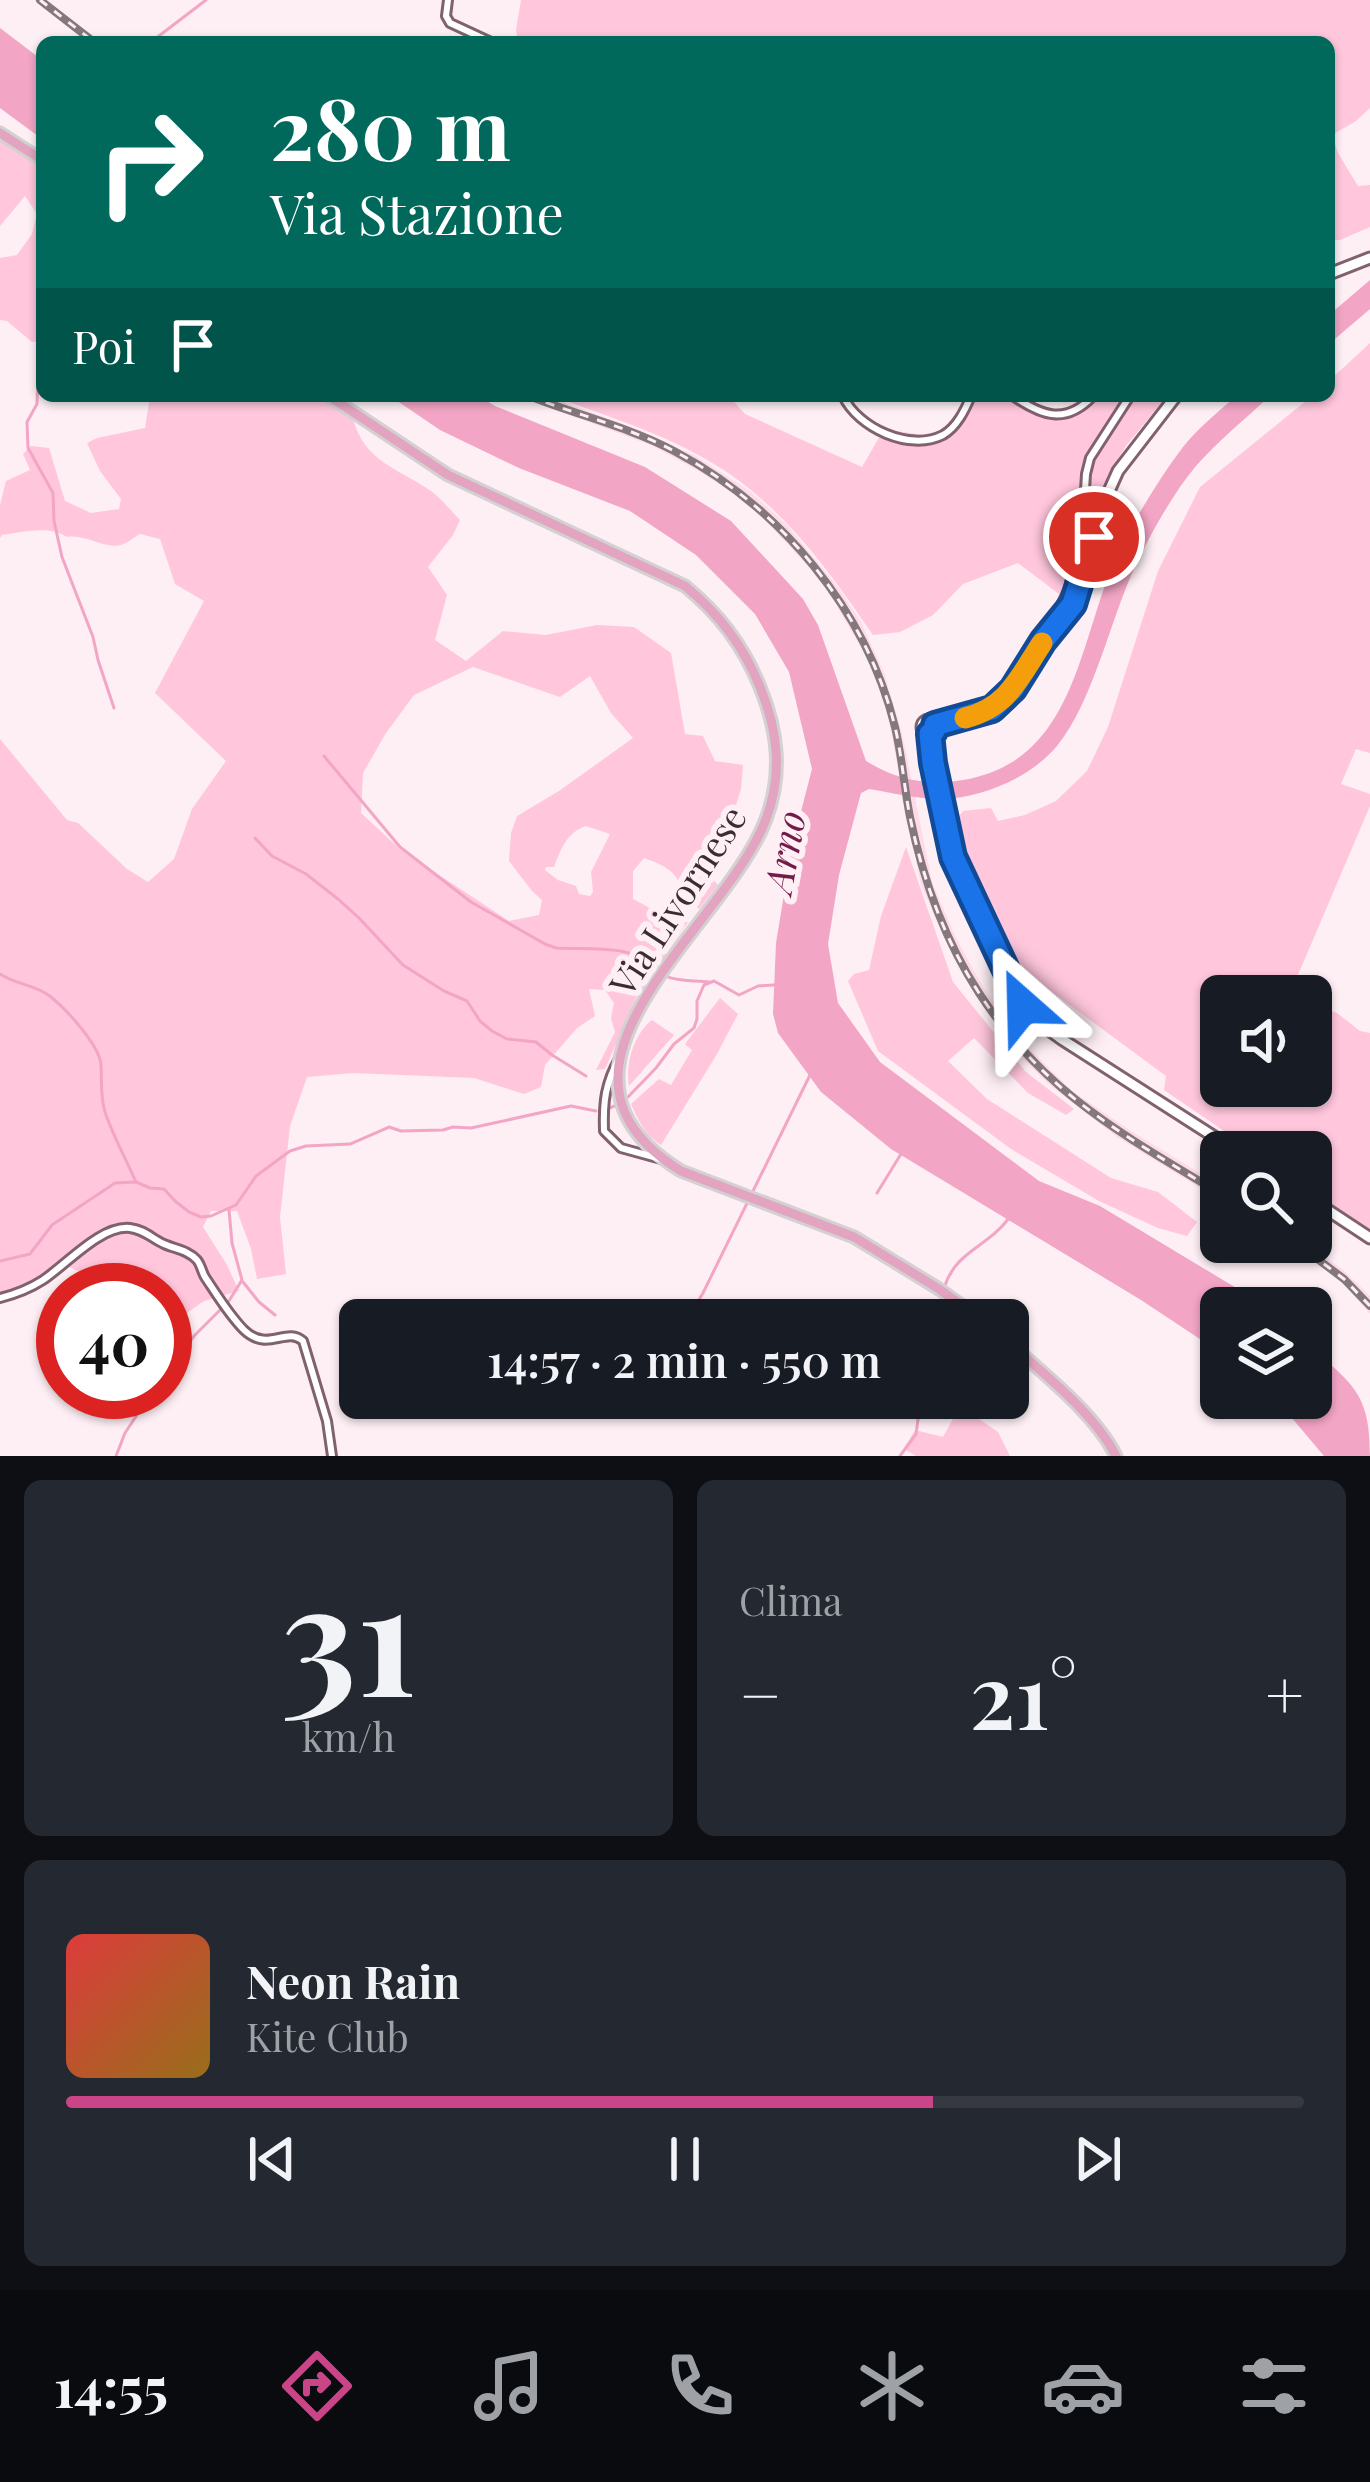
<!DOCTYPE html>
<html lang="it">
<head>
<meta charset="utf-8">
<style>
  :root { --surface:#171b24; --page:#242831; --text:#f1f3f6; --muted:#9ea1a6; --line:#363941; --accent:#ca4587 }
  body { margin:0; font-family:"Playfair Display",serif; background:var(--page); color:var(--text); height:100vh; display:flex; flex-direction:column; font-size:45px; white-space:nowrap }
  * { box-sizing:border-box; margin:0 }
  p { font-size:39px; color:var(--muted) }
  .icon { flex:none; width:66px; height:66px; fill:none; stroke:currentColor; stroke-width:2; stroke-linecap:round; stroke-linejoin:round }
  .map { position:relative; height:1456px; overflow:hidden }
  .details { display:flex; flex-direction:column; gap:24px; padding:24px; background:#0d0f14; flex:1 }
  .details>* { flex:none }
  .hud { position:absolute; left:36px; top:36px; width:1299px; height:366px; border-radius:18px; box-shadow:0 3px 9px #0004; background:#00695c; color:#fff; overflow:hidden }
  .fabs { position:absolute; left:1200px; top:975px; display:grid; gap:24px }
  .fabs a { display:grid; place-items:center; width:132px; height:132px; border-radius:18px; background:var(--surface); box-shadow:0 3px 9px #0004; font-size:60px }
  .speed { position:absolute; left:36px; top:1263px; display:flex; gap:24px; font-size:60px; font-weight:700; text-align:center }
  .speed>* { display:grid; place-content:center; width:156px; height:156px; border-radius:50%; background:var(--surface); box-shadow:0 3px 9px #0004; line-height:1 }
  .speed .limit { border:18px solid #d22; background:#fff; color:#111 }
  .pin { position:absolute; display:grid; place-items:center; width:102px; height:102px; color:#fff; margin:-51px; border:6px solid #fff; border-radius:50%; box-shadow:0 3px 12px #0007 }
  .me { position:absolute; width:132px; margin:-66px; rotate:335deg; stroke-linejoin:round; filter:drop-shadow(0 0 9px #0008) }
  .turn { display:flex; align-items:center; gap:42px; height:252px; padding:0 36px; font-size:54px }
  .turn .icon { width:156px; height:156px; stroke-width:2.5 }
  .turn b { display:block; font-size:84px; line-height:102px }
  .then { display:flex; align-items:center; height:114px; padding:0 36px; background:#0003; gap:24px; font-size:45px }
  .big { font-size:90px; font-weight:600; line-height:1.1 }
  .details .widget { flex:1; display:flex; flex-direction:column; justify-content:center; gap:18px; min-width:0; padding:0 42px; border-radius:18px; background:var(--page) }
  .details .dial { align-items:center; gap:0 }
  .dial b { font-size:156px; line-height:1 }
  .song { display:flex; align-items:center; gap:36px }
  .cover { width:144px; height:144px; border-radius:18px; background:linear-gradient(135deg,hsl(0 70% 55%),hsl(40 70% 35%)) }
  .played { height:12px; border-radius:6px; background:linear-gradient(90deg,var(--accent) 70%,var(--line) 70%) }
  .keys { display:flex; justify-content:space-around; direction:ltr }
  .heat { display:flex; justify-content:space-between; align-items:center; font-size:66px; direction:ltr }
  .details .tiles { flex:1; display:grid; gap:24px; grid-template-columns:1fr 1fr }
  .widget:last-child { grid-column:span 2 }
  .trip { position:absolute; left:339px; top:1299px; width:690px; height:120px; border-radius:18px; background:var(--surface); box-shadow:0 3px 9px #0004; font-weight:600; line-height:120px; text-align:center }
  .dock { display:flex; height:192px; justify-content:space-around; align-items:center; background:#090b0e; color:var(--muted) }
  .dock .icon { width:84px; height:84px }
  .dock .current { color:var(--accent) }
  .dock b { font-size:54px; color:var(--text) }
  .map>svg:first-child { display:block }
</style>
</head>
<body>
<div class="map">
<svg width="1370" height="1456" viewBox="0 0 1370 1456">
  <rect width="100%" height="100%" fill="#feeff4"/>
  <!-- built -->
  <g fill="#ffdbe9">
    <polygon points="519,396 547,396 631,427 696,456 751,492 787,525 838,587 861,622 884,673 902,733 932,882 955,936 984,989 1015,1034 1072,1091 1131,1131 1221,1186 1221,1201 1117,1137 1047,1083 1010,1046 974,992 945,940 921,885 888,716 870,663 828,591 807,565 761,516 735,494 697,470 653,446"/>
    <polygon points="1288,1242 1306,1242 1343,1270 1370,1296 1370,1314 1344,1284"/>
  </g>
  <!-- green -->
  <g fill="#ffc6dc" fill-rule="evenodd">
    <polygon points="521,0 1370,0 1370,108 1356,121 1332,135 1338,153 1358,186 1370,185 1370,227 1340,240 1329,240 1329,42 518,42 516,30"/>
    <polygon points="0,136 42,164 42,341 32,342 7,321 0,320 0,258 17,255 32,234 37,214 25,196 0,226"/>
    <polygon points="1370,343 1370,753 1356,749 1341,784 1370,794 1370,806 1289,996 1221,996 1221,1086 1311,1086 1311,1004 1337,1013 1360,1031 1370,1033 1370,1229 1311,1190 1311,1152 1255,1152 1164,1090 1166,1076 1033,978 1019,975 957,857 955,822 963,811 991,808 998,821 1025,815 1056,801 1087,771 1108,727 1158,571 1200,487 1312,396 1329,396 1329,381"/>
    <path d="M150,396H322L353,418C363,461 399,469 431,491C442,499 451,511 460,520L453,535L428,567L447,595L435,640L466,661L503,631L546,635L597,625L634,627L671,653L685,734L703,736L715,761L743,765L741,789L724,843L700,865L718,885L699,909C671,883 688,873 644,858L633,871V899L665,916L688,922L636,998L605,1069L596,1070L615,1032L611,1018L614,1003L605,990L589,989L595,1016L577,1028L545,1065L541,1087L524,1094L474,1078L353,1073L307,1077L290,1126L280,1217L286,1274L257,1279L251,1249L237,1211H211L203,1227L227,1265L239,1291L204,1301L168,1326H165V1290H113L111,1285L64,1265L44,1280L0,1298V739L67,820L78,823L127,869L148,882L174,859L192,809L226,761L155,693L204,601L175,584L160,539L140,534C134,537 128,543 121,545C103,549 86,534 67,537C49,525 23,532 2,535L0,538V505L6,481L30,470L23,454L31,446L49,448L65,501L91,513L119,509L121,499L100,471L87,443L97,438L145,428ZM473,667L560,697L590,676L611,713L633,738L559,791L517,816L511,833L509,861L532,891L542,900L539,915L509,921L401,850L361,813L363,773L386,733L414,695ZM586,826L610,834L591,872L593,892L590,896L579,894L576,886L558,880L545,870L546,867H554C561,849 567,832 586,826Z"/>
    <path d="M552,396H729L745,414L862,467L884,429L922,435L943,432L959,413L968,396H1020L1032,404L1064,411L1076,408L1086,396H1167L1125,447L1107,480L1083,563L1059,594L1018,563L963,584L933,615L900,632L873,635C836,581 798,527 746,486C691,442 618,420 552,396Z"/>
    <polygon points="906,847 953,982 1026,1072 1074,1109 1066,1115 1028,1093 974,1038 948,1061 987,1099 1111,1178 1158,1192 1197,1222 1187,1236 1158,1228 1099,1201 1011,1149 878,1051 848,981 854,974 869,970 881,916"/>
    <path d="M720,998L738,1014L717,1054L661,1145C645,1135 639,1122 631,1104L659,1079L671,1085L692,1050L685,1044Z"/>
    <path d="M652,1020L674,1035L629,1086C625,1063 634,1034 652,1020Z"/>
    <polygon points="960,1406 998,1432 1010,1456 916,1456 904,1449 915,1430 943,1437"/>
  </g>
  <!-- water -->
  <g fill="#f3a5c5">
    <polygon points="0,28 42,60 42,139 0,108"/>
    <polygon points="1370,280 1370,309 1329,344 1329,315"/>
    <path d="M390,396H478L495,406L645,467L731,521L803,599L818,625L866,761C897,780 927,786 963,780C1083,760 1078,627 1124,541C1141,509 1161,476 1183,447C1198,428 1218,412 1236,396H1270C1245,419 1218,441 1196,466C1175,491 1157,523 1142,552C1112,609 1096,698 1057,746C1031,777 983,798 942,799C918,799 893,793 869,789L861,793L839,875L828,944L838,1003L880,1062L1039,1181L1100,1206L1243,1292L1263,1308H1221V1353L1141,1300L891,1149L821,1092L778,1033L773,1014L776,943L792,846L812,769L789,672L755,614L696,555L630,511L519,468L440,430Z"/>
    <path d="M1311,1348C1355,1385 1370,1396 1370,1456H1324L1275,1398H1311Z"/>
  </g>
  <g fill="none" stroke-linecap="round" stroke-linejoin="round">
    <!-- stream -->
    <g stroke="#f3a5c5" stroke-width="3">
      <polyline points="151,42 206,0"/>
      <polyline points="42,336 39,344 37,404 27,422 28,448 53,493 54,521 62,557 93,637 98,660 114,708"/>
      <path d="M324,756L400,847L471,902L545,944L556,948C589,950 633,944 658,968"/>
      <polyline points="255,838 272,856 306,874 338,899 359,918 403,965 444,991 467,1001 480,1021 492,1031 507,1039 536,1042 552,1055 586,1076"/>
      <path d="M0,974C16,985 35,984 51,997C67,1010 100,1046 101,1065C102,1081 100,1096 105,1112C113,1136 126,1159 136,1182"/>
      <path d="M666,976C677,982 695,980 709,982"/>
      <polyline points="628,1097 656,1068 674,1044 694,1028 697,1019 697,1001 704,985 714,981 739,995 758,986 774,985"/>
      <polyline points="607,1109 617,1105"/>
      <polyline points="877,1193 901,1154"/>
      <polyline points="0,1261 30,1254 52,1225 115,1183 136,1182 150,1188 164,1189 175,1201 189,1212 201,1217 211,1216 236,1205 256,1176 290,1151 306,1146 350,1144 389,1127 401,1131 443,1130 453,1127 471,1128 571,1106 596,1111"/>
      <polyline points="243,1282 259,1302 275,1315"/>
      <path d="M944,1288C956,1250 987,1248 1009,1218"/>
      <polyline points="227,1304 242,1280 232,1243 229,1210"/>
      <polyline points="687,1320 703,1293 810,1075"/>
      <polyline points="938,1320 942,1297"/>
      <polyline points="165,1375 194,1336 222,1308"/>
      <polyline points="116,1456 125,1433 152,1392"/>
      <polyline points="900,1456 916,1434 921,1398"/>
    </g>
    <defs>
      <g id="street">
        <polyline points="448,0 446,16 450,23 491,42"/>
        <path d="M843,396C858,428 910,452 943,435C957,427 965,410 971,396"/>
        <path d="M1013,396C1042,416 1066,425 1093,396"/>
        <polyline points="1051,626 1069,588 1083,523 1086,474 1090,458 1130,396"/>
        <path d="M620,1057C605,1083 603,1102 604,1131L621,1148L661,1159"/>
        <path d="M0,1298C16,1294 29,1289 43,1280C67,1264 101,1225 130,1228C145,1230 151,1238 164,1244C175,1249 188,1250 197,1260C201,1265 202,1272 205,1277C217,1295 229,1315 244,1330C268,1353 286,1326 303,1341L327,1421L332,1456"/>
      </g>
      <g id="secondary">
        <polyline points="1329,274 1370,258"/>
        <circle cx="929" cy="727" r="7"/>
        <polyline points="935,725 977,715 992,709 1013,689 1043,641 1073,604 1105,500 1118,471 1176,396"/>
        <polyline points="930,734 933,763 953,857 1023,1005 1045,1027 1063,1040 1238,1152"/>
        <polyline points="1311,1199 1370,1238"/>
      </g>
      <g id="primary">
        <polyline points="0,133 42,160"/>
        <path d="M329,396L448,475L685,586C719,614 743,645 760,687C778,731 783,774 766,819C727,926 514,1068 681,1171L854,1237L939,1289L982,1320"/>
        <path d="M1008,1342C1044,1374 1095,1414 1116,1456"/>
      </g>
    </defs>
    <!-- street casing -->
    <use href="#street" stroke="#80616d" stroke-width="12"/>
    <!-- secondary casing -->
    <use href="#secondary" stroke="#80616d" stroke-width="15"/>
    <!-- primary casing -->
    <use href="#primary" stroke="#d4d1d2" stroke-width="15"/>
    <!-- street -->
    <use href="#street" stroke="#fff" stroke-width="6"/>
    <!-- secondary -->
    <use href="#secondary" stroke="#fff" stroke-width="9"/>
    <!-- primary -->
    <use href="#primary" stroke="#e2a4c0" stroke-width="9"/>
    <defs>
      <g id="rail">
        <polyline points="40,0 94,42"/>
        <path d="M529,396C577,415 629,427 674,451C780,507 866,609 895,727C902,756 904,787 910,817C923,880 944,939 979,993C1045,1094 1122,1134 1221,1194"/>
        <polyline points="1295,1242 1344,1279 1370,1306"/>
      </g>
    </defs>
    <!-- rail casing -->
    <use href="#rail" stroke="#85787d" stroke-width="8"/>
    <!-- rail -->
    <use href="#rail" stroke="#feeff4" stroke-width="3" stroke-dasharray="9" stroke-linecap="butt"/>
  </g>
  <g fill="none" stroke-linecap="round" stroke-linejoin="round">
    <defs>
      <polyline id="route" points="1023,1006 953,857 933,763 930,734 934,731 935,725 992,709 1013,689 1043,641 1073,604 1094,537"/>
    </defs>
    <!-- route casing -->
    <use href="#route" stroke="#114b97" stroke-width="30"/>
    <!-- route -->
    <use href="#route" stroke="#1a73e8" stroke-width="21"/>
    <!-- slow -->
    <path stroke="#f59e0b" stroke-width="21" d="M965,718C1008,707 1019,678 1042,643"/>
  </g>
  <g text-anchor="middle" stroke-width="12" stroke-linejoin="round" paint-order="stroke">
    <!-- street labels -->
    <g font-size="36" fill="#3a2d32" stroke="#feeff4">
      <text transform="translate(678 901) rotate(-57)" y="13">Via Livornese</text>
    </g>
    <!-- water labels -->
    <g font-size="39" font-style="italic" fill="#731b48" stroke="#feeff4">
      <text transform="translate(785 852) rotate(-80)" y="14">Arno</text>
    </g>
  </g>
</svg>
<div class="fabs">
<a><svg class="icon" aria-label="sound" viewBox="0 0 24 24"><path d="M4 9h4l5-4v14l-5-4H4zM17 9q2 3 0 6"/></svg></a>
<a><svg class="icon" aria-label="search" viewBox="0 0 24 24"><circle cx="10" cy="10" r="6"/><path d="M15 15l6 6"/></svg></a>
<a><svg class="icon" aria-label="layers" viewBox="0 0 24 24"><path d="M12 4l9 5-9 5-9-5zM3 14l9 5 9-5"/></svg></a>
</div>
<div class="speed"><div class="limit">40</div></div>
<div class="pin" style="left:1094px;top:537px;background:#d93025"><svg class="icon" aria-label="arrive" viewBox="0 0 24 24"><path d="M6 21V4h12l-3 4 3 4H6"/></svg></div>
<svg class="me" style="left:1023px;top:1006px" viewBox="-20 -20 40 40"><path d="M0-17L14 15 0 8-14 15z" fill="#1a73e8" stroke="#fff" stroke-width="4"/></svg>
<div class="trip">14:57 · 2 min · 550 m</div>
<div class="hud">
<div class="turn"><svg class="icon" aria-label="right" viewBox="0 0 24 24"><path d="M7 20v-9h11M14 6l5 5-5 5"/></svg><div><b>280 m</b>Via Stazione</div></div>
<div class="then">Poi<svg class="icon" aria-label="arrive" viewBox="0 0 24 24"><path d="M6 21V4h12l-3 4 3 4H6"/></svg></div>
</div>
</div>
<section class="details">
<div class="tiles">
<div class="widget dial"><b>31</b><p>km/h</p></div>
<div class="widget"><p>Clima</p>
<div class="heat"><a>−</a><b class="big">21°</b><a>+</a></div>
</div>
<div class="widget">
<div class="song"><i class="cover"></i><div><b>Neon Rain</b><p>Kite Club</p></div></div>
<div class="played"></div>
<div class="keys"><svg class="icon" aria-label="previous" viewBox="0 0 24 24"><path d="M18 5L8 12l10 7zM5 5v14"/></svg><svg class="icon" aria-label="pause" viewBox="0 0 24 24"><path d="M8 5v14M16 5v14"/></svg><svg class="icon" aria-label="next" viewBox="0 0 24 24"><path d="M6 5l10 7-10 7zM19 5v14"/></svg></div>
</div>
</div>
</section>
<nav class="dock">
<b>14:55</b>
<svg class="icon current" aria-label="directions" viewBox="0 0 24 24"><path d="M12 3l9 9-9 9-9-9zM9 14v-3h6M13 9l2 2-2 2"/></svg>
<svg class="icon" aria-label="music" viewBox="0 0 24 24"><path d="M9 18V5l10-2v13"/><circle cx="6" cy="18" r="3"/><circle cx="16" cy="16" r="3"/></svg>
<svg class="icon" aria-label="phone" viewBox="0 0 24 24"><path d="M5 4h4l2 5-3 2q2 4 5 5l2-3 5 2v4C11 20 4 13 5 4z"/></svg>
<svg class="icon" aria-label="climate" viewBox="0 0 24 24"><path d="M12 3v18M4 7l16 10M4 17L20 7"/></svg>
<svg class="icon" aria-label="car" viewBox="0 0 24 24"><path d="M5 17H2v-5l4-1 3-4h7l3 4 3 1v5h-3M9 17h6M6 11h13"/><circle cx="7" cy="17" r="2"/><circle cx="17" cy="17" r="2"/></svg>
<svg class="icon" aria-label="filters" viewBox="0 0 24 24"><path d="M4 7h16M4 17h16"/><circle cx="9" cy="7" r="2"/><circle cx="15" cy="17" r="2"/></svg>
</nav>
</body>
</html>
